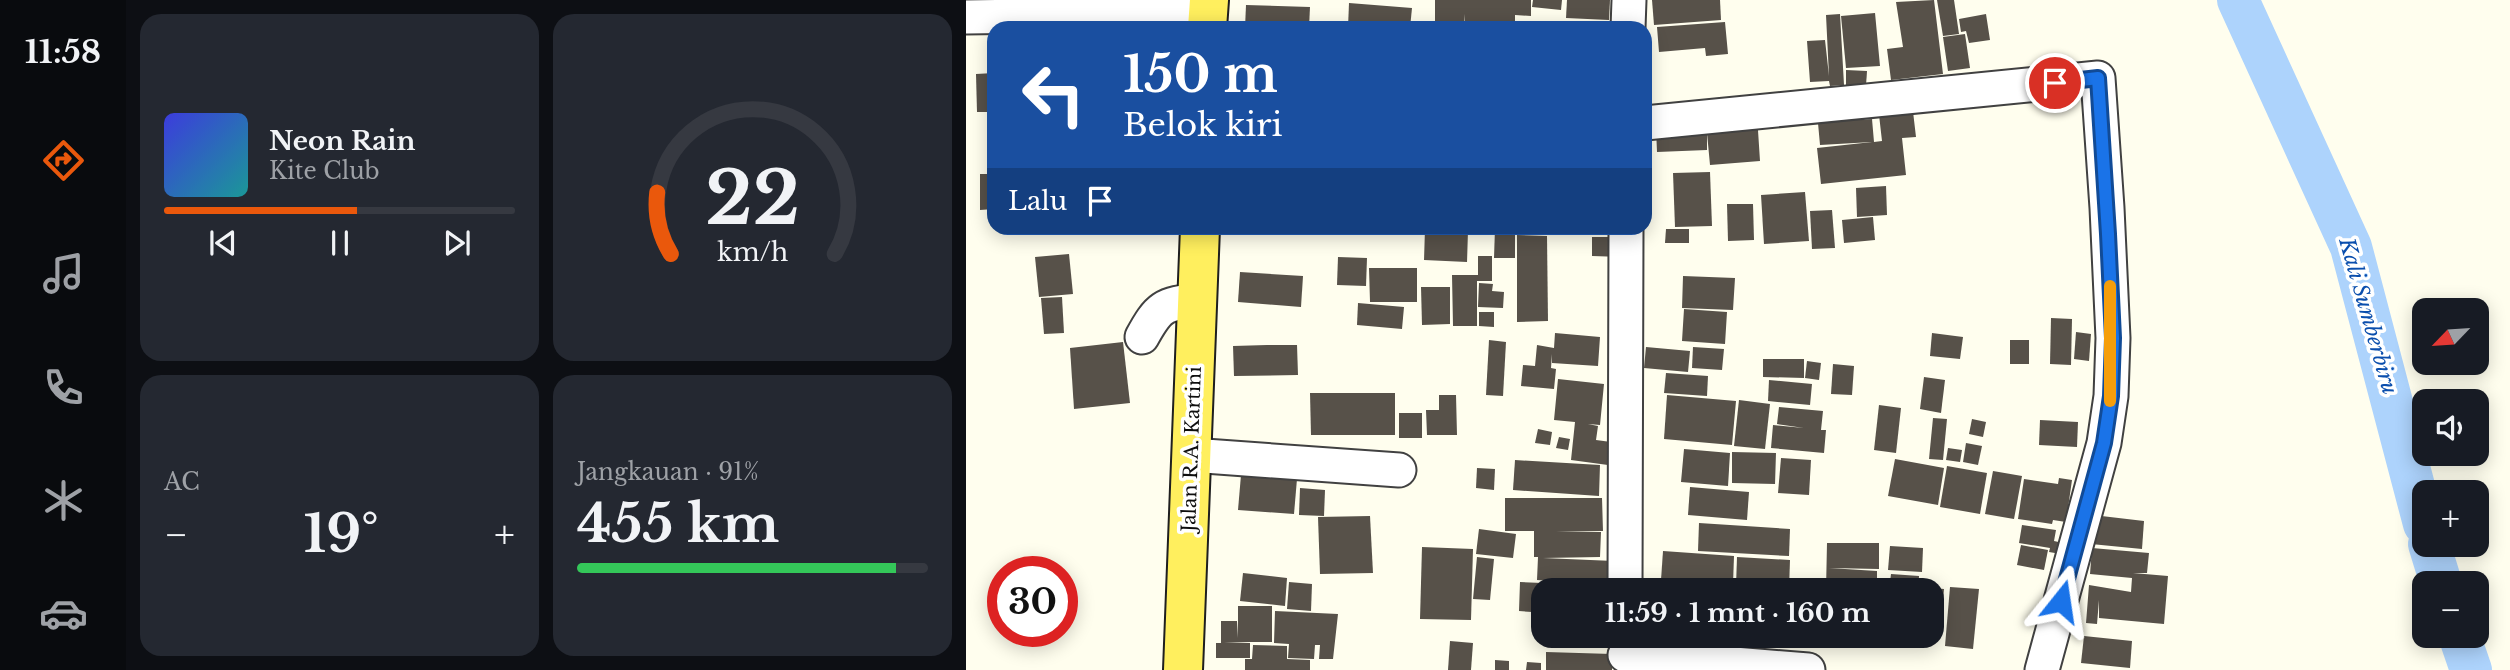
<!DOCTYPE html>
<html lang="id">
<head>
<meta charset="utf-8">
<style>
  :root { --surface:#171b24; --page:#242831; --text:#f1f3f6; --muted:#9ea1a6; --line:#363941; --accent:#ea580c }
  body { margin:0; font-family:"Libre Baskerville",serif; background:var(--page); color:var(--text); height:100vh; display:flex; flex-direction:column; font-size:26px; white-space:nowrap }
  * { box-sizing:border-box; margin:0 }
  p { font-size:23px; color:var(--muted) }
  .icon { flex:none; width:38px; height:38px; fill:none; stroke:currentColor; stroke-width:2; stroke-linecap:round; stroke-linejoin:round }
  .map { position:relative; flex:1; overflow:hidden }
  .panel { display:flex; flex-direction:column; gap:14px; padding:14px; background:#0d0f14; width:840px }
  .panel>* { flex:none }
  .hud { position:absolute; left:21px; top:21px; width:665px; height:214px; border-radius:21px; box-shadow:0 4px 18px #0003; background:#1a4fa0; color:#fff; overflow:hidden }
  .needle { width:46px; rotate:245deg }
  .tools { position:absolute; left:1446px; top:298px; display:grid; gap:14px }
  .tools a { display:grid; place-items:center; width:77px; height:77px; border-radius:14px; background:var(--surface); box-shadow:0 4px 18px #0003; font-size:35px }
  .speed { position:absolute; left:21px; top:556px; display:flex; gap:14px; font-size:35px; font-weight:700; text-align:center }
  .speed>* { display:grid; place-content:center; width:91px; height:91px; border-radius:50%; background:var(--surface); box-shadow:0 4px 18px #0003; line-height:1 }
  .speed .limit { border:10px solid #d22; background:#fff; color:#111 }
  .pin { position:absolute; display:grid; place-items:center; width:60px; height:60px; color:#fff; margin:-30px; border:4px solid #fff; border-radius:50%; box-shadow:0 2px 7px #0007 }
  .me { position:absolute; width:77px; margin:-38px; rotate:15deg; stroke-linejoin:round; filter:drop-shadow(0 0 5px #0008) }
  .turn { display:flex; align-items:center; gap:24px; height:147px; padding:0 21px; font-size:32px }
  .turn .icon { width:91px; height:91px; stroke-width:2.5 }
  .turn b { display:block; font-size:49px; line-height:60px }
  .then { display:flex; align-items:center; height:66px; padding:0 21px; background:#0003; gap:14px; font-size:26px }
  .big { font-size:52px; font-weight:700; line-height:1.1 }
  .panel .card { flex:1; display:flex; flex-direction:column; justify-content:center; gap:10px; min-width:0; padding:0 24px; border-radius:21px; background:var(--page) }
  .panel .dial { align-items:center; gap:0 }
  .dial svg { height:182px; overflow:visible; fill:none; stroke:var(--line); stroke-width:7; stroke-linecap:round; text-anchor:middle }
  .dial text { fill:var(--text); stroke:none }
  .song { display:flex; align-items:center; gap:21px }
  .cover { width:84px; height:84px; border-radius:10px; background:linear-gradient(135deg,hsl(240 70% 55%),hsl(180 70% 35%)) }
  .played { height:7px; border-radius:4px; background:linear-gradient(90deg,var(--accent) 55%,var(--line) 55%) }
  .keys { display:flex; justify-content:space-around; direction:ltr }
  .heat { display:flex; justify-content:space-between; align-items:center; font-size:38px; direction:ltr }
  .charge { height:10px; border-radius:5px; background:linear-gradient(90deg,#34c759 91%,var(--line) 0) }
  .panel .tiles { flex:1; display:grid; gap:14px; grid-template-columns:repeat(2,1fr) }
  .trip { position:absolute; left:565px; top:578px; width:413px; height:70px; border-radius:21px; background:var(--surface); box-shadow:0 4px 18px #0003; font-weight:700; line-height:70px; text-align:center }
  main { display:flex; flex:1; min-height:0 }
  .menu { display:flex; flex-direction:column; width:126px; justify-content:space-around; align-items:center; background:#090b0e; color:var(--muted) }
  .menu .icon { width:49px; height:49px }
  .menu .selected { color:var(--accent) }
  .menu b { font-size:32px; color:var(--text) }
  .map>svg:first-child { display:block }
</style>
</head>
<body>
<main>
<nav class="menu">
<b>11:58</b>
<svg class="icon selected" aria-label="directions" viewBox="0 0 24 24"><path d="M12 3l9 9-9 9-9-9zM9 14v-3h6M13 9l2 2-2 2"/></svg>
<svg class="icon" aria-label="music" viewBox="0 0 24 24"><path d="M9 18V5l10-2v13"/><circle cx="6" cy="18" r="3"/><circle cx="16" cy="16" r="3"/></svg>
<svg class="icon" aria-label="phone" viewBox="0 0 24 24"><path d="M5 4h4l2 5-3 2q2 4 5 5l2-3 5 2v4C11 20 4 13 5 4z"/></svg>
<svg class="icon" aria-label="climate" viewBox="0 0 24 24"><path d="M12 3v18M4 7l16 10M4 17L20 7"/></svg>
<svg class="icon" aria-label="car" viewBox="0 0 24 24"><path d="M5 17H2v-5l4-1 3-4h7l3 4 3 1v5h-3M9 17h6M6 11h13"/><circle cx="7" cy="17" r="2"/><circle cx="17" cy="17" r="2"/></svg>
</nav>
<section class="panel">
<div class="tiles">
<div class="card">
<div class="song"><i class="cover"></i><div><b>Neon Rain</b><p>Kite Club</p></div></div>
<div class="played"></div>
<div class="keys"><svg class="icon" aria-label="previous" viewBox="0 0 24 24"><path d="M18 5L8 12l10 7zM5 5v14"/></svg><svg class="icon" aria-label="pause" viewBox="0 0 24 24"><path d="M8 5v14M16 5v14"/></svg><svg class="icon" aria-label="next" viewBox="0 0 24 24"><path d="M6 5l10 7-10 7zM19 5v14"/></svg></div>
</div>
<div class="card dial"><svg viewBox="0 0 100 80">
<path d="M14 69A42 42 0 1 1 86 69"/>
<path d="M14 69A42 42 0 0 1 8 42" stroke="#ea580c"/>
<text x="50" y="56" font-size="32" font-weight="700">22</text>
<text x="50" y="72" font-size="11">km/h</text>
</svg></div>
<div class="card"><p>AC</p>
<div class="heat"><a>−</a><b class="big">19°</b><a>+</a></div>
</div>
<div class="card"><p>Jangkauan · 91%</p><b class="big">455 km</b><div class="charge"></div></div>
</div>
</section>
<div class="map">
<svg width="1544" height="670" viewBox="0 0 1544 670">
  <rect width="100%" height="100%" fill="#fffeee"/>
  <g fill="none" stroke-linecap="round" stroke-linejoin="round">
    <!-- river -->
    <g stroke="#add3fc" stroke-width="42">
      <polyline points="1272,0 1385,247 1458,524"/>
      <polyline points="1463,544 1475,583"/>
      <polyline points="1493,635 1505,670"/>
    </g>
  </g>
  <!-- building -->
  <g fill="#575149">
    <polygon points="469,0 565,0 565,16 549,15 549,28 499,28 498,14 498,27 469,28"/>
    <polygon points="567,0 596,0 595,10 566,7"/>
    <polygon points="601,0 644,0 643,20 600,18"/>
    <polygon points="686,0 754,0 755,20 688,25"/>
    <polygon points="968,0 977,74 925,80 921,49 937,47 930,2"/>
    <polygon points="971,0 988,0 993,34 977,36"/>
    <polygon points="383,3 446,8 444,28 382,28"/>
    <polygon points="280,5 344,7 343,28 279,28"/>
    <polygon points="909,13 914,66 880,68 875,16"/>
    <polygon points="874,14 878,85 864,86 863,81 844,82 841,41 859,40 863,76 860,15"/>
    <polygon points="1020,14 1024,40 1003,43 1000,31 995,32 993,19"/>
    <polygon points="759,22 762,54 740,56 739,48 693,52 691,27"/>
    <polygon points="999,34 1004,68 982,71 977,37"/>
    <polygon points="880,70 901,71 900,86 880,85"/>
    <polygon points="28,73 28,112 11,112 10,74"/>
    <polygon points="946,103 950,137 936,138 940,175 855,184 851,148 906,142 854,145 852,123 864,122 863,111 891,108 892,120 906,119 908,142 916,141 912,106"/>
    <polygon points="791,115 794,161 744,165 741,133 741,150 691,152 690,129"/>
    <polygon points="744,172 746,226 709,227 707,173"/>
    <polygon points="14,174 28,174 28,209 14,210"/>
    <polygon points="920,186 921,215 891,217 890,188"/>
    <polygon points="839,192 843,241 798,244 795,195"/>
    <polygon points="761,204 787,204 788,240 762,241"/>
    <polygon points="866,210 869,248 846,249 844,211"/>
    <polygon points="907,217 909,240 878,243 876,220"/>
    <polygon points="355,228 434,228 434,230 355,231"/>
    <polygon points="459,228 502,230 501,262 458,260"/>
    <polygon points="529,228 549,228 549,258 528,258"/>
    <polygon points="553,228 643,228 643,235 553,234"/>
    <polygon points="700,229 723,229 723,243 699,243"/>
    <polygon points="551,235 581,236 582,321 551,322"/>
    <polygon points="626,237 656,237 656,257 626,256"/>
    <polygon points="103,254 107,294 73,297 69,257"/>
    <polygon points="512,256 526,256 526,281 511,281 511,326 487,326 486,275 512,275"/>
    <polygon points="372,257 401,258 400,286 371,285"/>
    <polygon points="403,268 451,268 451,302 404,302"/>
    <polygon points="274,272 337,276 335,307 272,302"/>
    <polygon points="717,276 769,278 767,310 716,308"/>
    <polygon points="513,283 527,284 526,291 538,292 537,308 512,307"/>
    <polygon points="455,287 484,287 484,324 456,325"/>
    <polygon points="96,297 98,333 78,334 75,298"/>
    <polygon points="392,303 438,307 436,329 391,325"/>
    <polygon points="718,309 761,312 759,344 716,341"/>
    <polygon points="513,312 528,312 528,327 513,326"/>
    <polygon points="1085,318 1106,319 1105,365 1084,364"/>
    <polygon points="1110,332 1125,334 1123,361 1108,359"/>
    <polygon points="589,333 634,337 632,366 586,363 586,354 585,368 590,369 588,389 555,386 557,365 569,366 571,345 588,348"/>
    <polygon points="966,333 997,337 994,359 964,356"/>
    <polygon points="523,340 540,342 537,396 520,395"/>
    <rect x="1044" y="340" width="19" height="24"/>
    <polygon points="157,342 164,403 108,409 104,348"/>
    <polygon points="301,345 331,345 332,375 268,376 267,346"/>
    <polygon points="680,347 724,351 722,372 678,368"/>
    <polygon points="727,347 758,349 756,370 726,368"/>
    <polygon points="797,359 838,359 838,378 797,377"/>
    <polygon points="841,361 855,363 853,380 839,378"/>
    <polygon points="867,364 888,366 886,395 865,394"/>
    <polygon points="700,373 742,376 741,396 698,393"/>
    <polygon points="958,377 979,380 975,413 954,409"/>
    <polygon points="592,379 638,384 634,425 622,424 632,426 630,440 645,442 642,465 605,460 609,422 588,420"/>
    <polygon points="803,380 846,384 844,405 802,401"/>
    <polygon points="344,393 429,393 429,435 345,435"/>
    <polygon points="473,395 490,395 491,435 461,435 460,410 473,410"/>
    <polygon points="701,395 770,401 766,445 698,439"/>
    <polygon points="773,400 804,404 799,449 768,446"/>
    <polygon points="913,405 935,408 930,453 908,450"/>
    <polygon points="813,407 857,411 855,430 860,430 858,453 805,448 807,425 838,428 811,424"/>
    <rect x="433" y="413" width="23" height="25"/>
    <polygon points="967,418 981,419 977,460 963,459"/>
    <polygon points="1006,419 1020,422 1017,437 1003,434"/>
    <polygon points="1074,420 1112,422 1111,447 1073,445"/>
    <polygon points="572,429 586,432 584,445 569,443"/>
    <polygon points="593,437 604,439 602,450 590,448"/>
    <polygon points="1000,443 1016,446 1012,465 997,462"/>
    <polygon points="982,448 996,450 994,462 980,460"/>
    <polygon points="718,449 764,453 762,486 715,482"/>
    <polygon points="766,452 810,453 809,484 766,483"/>
    <polygon points="815,458 845,460 843,495 812,493"/>
    <polygon points="929,459 978,468 972,505 922,496"/>
    <polygon points="549,460 634,465 633,496 547,490"/>
    <polygon points="981,466 1021,473 1014,514 974,507"/>
    <polygon points="511,468 529,469 528,490 510,488"/>
    <polygon points="1027,471 1056,476 1048,519 1019,514"/>
    <polygon points="275,475 331,479 328,514 272,510"/>
    <polygon points="1093,478 1106,480 1100,522 1087,520 1086,524 1052,519 1058,479 1092,484"/>
    <polygon points="724,487 783,492 781,520 722,515"/>
    <polygon points="334,488 359,490 358,516 333,515"/>
    <polygon points="539,498 636,498 637,531 590,531 635,532 634,557 577,558 648,561 646,585 571,580 572,557 568,557 568,531 539,531"/>
    <polygon points="1127,515 1178,521 1176,549 1125,544"/>
    <polygon points="404,516 407,573 354,574 352,517"/>
    <polygon points="733,523 824,529 823,556 732,551"/>
    <polygon points="1056,525 1090,530 1088,541 1097,543 1095,554 1083,552 1084,548 1053,543"/>
    <polygon points="513,529 550,534 547,558 510,554"/>
    <polygon points="861,543 913,543 913,569 863,568 911,571 911,583 894,582 894,590 860,590"/>
    <polygon points="1055,545 1082,550 1078,570 1051,565"/>
    <polygon points="924,546 957,548 956,572 922,570"/>
    <polygon points="456,547 507,549 505,620 454,619"/>
    <polygon points="1126,548 1183,553 1181,573 1167,573 1202,576 1198,624 1133,618 1133,600 1131,624 1120,623 1123,585 1165,592 1166,578 1124,574"/>
    <polygon points="697,551 768,556 767,584 695,580"/>
    <polygon points="511,557 528,559 524,600 507,599"/>
    <polygon points="771,557 824,560 823,589 770,586"/>
    <polygon points="277,573 321,578 319,606 274,601"/>
    <polygon points="925,574 953,576 952,590 923,590"/>
    <polygon points="323,582 346,584 345,611 321,609"/>
    <polygon points="554,582 649,586 649,590 578,590 578,620 567,620 567,601 566,612 553,611"/>
    <polygon points="721,584 747,585 747,590 721,590"/>
    <polygon points="955,587 978,589 974,638 966,637 966,590 954,590"/>
    <polygon points="984,587 1013,589 1007,649 979,646"/>
    <polygon points="272,606 306,606 306,642 258,642 284,643 284,658 250,658 250,643 255,643 255,621 271,621 272,638"/>
    <polygon points="309,611 372,614 367,659 353,659 354,645 349,645 348,659 322,658 323,644 308,643"/>
    <polygon points="681,635 734,635 733,646 681,642"/>
    <polygon points="738,635 768,635 768,640 738,638"/>
    <polygon points="796,635 823,635 823,639 796,637"/>
    <polygon points="1118,636 1166,641 1164,668 1115,663"/>
    <polygon points="484,641 507,643 505,670 482,670"/>
    <polygon points="287,645 321,646 321,659 344,660 344,670 279,670 279,659 286,659"/>
    <polygon points="580,652 646,654 646,670 580,670"/>
    <polygon points="529,660 543,661 543,670 529,670"/>
    <polygon points="561,662 575,663 575,670 560,670"/>
  </g>
  <g fill="none" stroke-linecap="round" stroke-linejoin="round">
    <defs>
      <g id="minor">
        <polyline points="0,17 242,13"/>
        <polyline points="662,28 663,0"/>
        <polyline points="679,123 1132,78 1141,208 1147,338 1145,396 1138,443 1076,670"/>
        <path d="M176,337C192,308 197,303 231,301"/>
        <polyline points="225,455 433,470"/>
        <polyline points="659,590 660,228"/>
        <polyline points="659,655 842,670"/>
      </g>
      <g id="major">
        <polyline points="241,28 243,0"/>
        <polyline points="217,670 234,228"/>
      </g>
    </defs>
    <!-- minor casing -->
    <use href="#minor" stroke="#414141" stroke-width="37"/>
    <!-- major casing -->
    <use href="#major" stroke="#1f1f1f" stroke-width="42"/>
    <!-- minor -->
    <use href="#minor" stroke="#fff" stroke-width="33"/>
    <!-- major -->
    <use href="#major" stroke="#ffef5e" stroke-width="38"/>
  </g>
  <g fill="none" stroke-linecap="round" stroke-linejoin="round">
    <defs>
      <polyline id="route" points="1089,83 1132,78 1142,234 1147,338 1145,396 1138,443 1095,601"/>
    </defs>
    <!-- route casing -->
    <use href="#route" stroke="#114b97" stroke-width="18"/>
    <!-- route -->
    <use href="#route" stroke="#1a73e8" stroke-width="12"/>
    <!-- slow -->
    <polyline stroke="#f59e0b" stroke-width="12" points="1144,401 1144,286"/>
  </g>
  <g text-anchor="middle" stroke-width="7" stroke-linejoin="round" paint-order="stroke">
    <!-- street labels -->
    <g font-size="19" fill="#0e0e0e" stroke="#fff">
      <text transform="translate(225 449) rotate(-88)" y="7">Jalan R.A. Kartini</text>
    </g>
    <!-- water labels -->
    <g font-size="21" font-style="italic" fill="#0a4ead" stroke="#fff">
      <text transform="translate(1402 316) rotate(74)" y="7">Kali Sumberbiru</text>
    </g>
  </g>
</svg>
<div class="tools">
<a><svg class="needle" viewBox="-14 -14 28 28"><path d="M0-13l5 13h-10z" fill="#e53935"/><path d="M0 13l5-13h-10z" fill="#9ea1a6"/></svg></a>
<a><svg class="icon" aria-label="sound" viewBox="0 0 24 24"><path d="M4 9h4l5-4v14l-5-4H4zM17 9q2 3 0 6"/></svg></a>
<a>+</a>
<a>−</a>
</div>
<div class="speed"><div class="limit">30</div></div>
<div class="pin" style="left:1089px;top:83px;background:#d93025"><svg class="icon" aria-label="arrive" viewBox="0 0 24 24"><path d="M6 21V4h12l-3 4 3 4H6"/></svg></div>
<svg class="me" style="left:1095px;top:601px" viewBox="-20 -20 40 40"><path d="M0-17L14 15 0 8-14 15z" fill="#1a73e8" stroke="#fff" stroke-width="4"/></svg>
<div class="trip">11:59 · 1 mnt · 160 m</div>
<div class="hud">
<div class="turn"><svg class="icon" aria-label="left" viewBox="0 0 24 24"><path d="M17 20v-9H6M10 6l-5 5 5 5"/></svg><div><b>150 m</b>Belok kiri</div></div>
<div class="then">Lalu<svg class="icon" aria-label="arrive" viewBox="0 0 24 24"><path d="M6 21V4h12l-3 4 3 4H6"/></svg></div>
</div>
</div>
</main>
</body>
</html>
